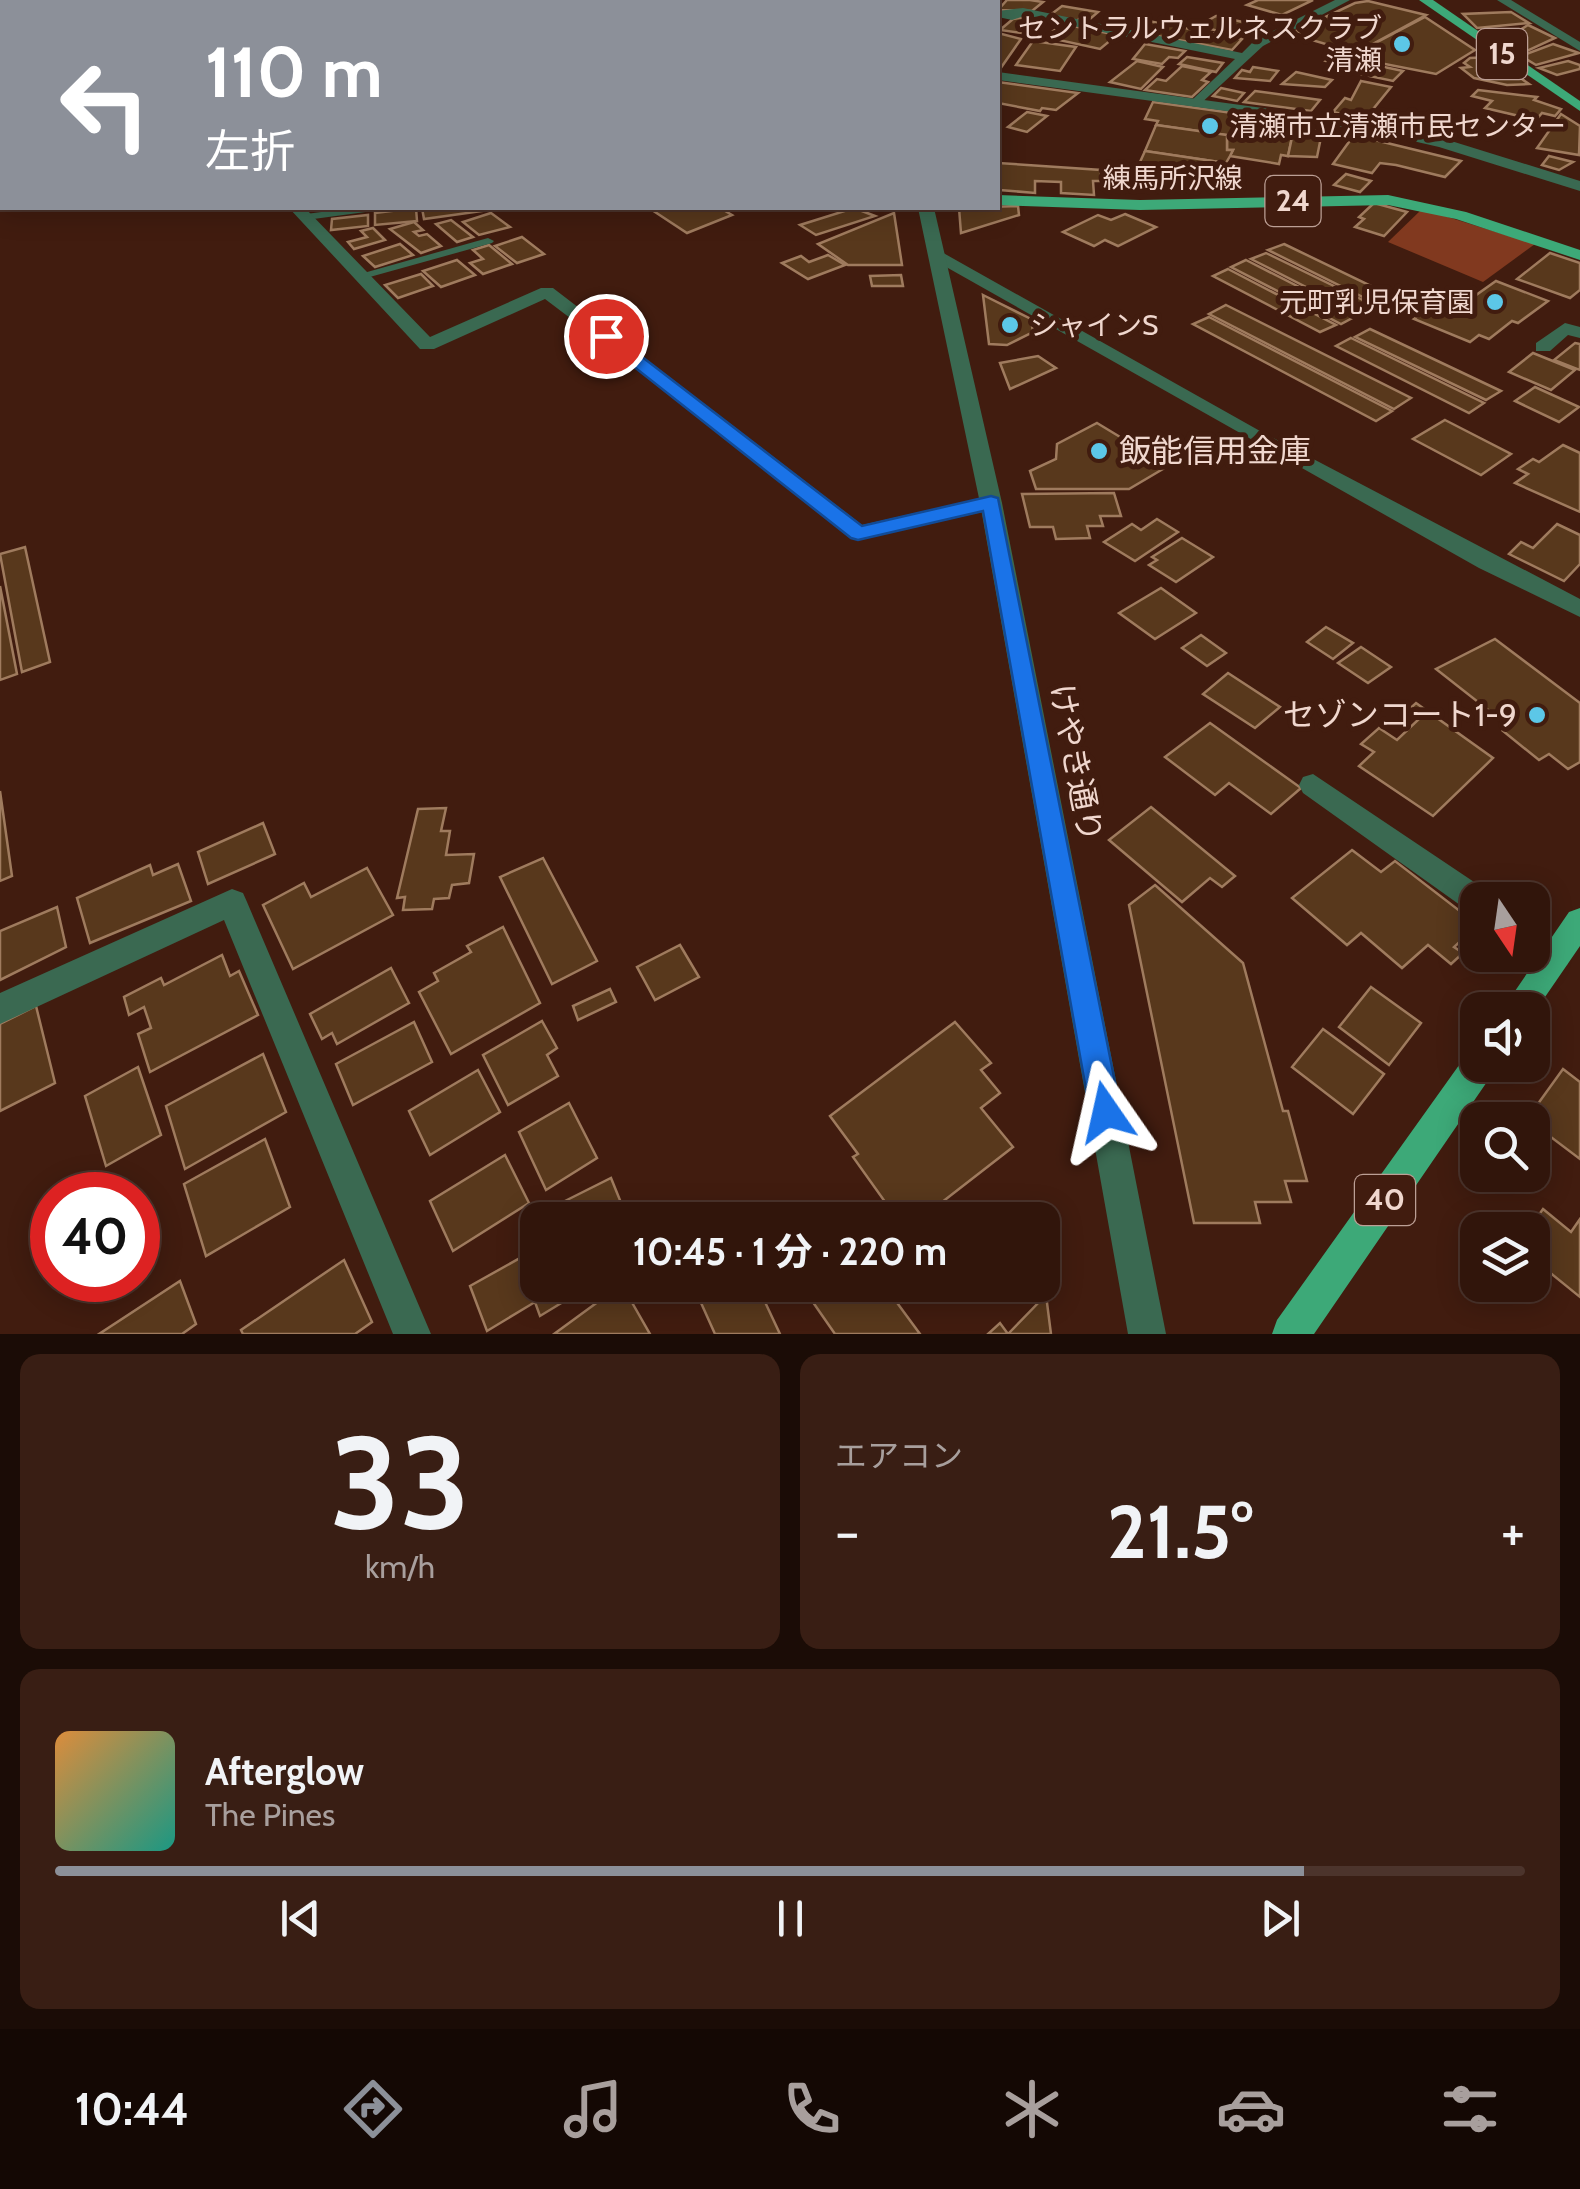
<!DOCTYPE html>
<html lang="ja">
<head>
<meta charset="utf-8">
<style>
  :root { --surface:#31150b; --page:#391e14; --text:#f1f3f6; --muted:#a89f9d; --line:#4c342c; --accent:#8c9099 }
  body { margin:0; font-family:Cabin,"Noto Sans JP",sans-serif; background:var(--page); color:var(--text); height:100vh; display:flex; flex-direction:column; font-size:38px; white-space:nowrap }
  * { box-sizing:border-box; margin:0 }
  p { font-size:32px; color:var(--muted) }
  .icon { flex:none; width:55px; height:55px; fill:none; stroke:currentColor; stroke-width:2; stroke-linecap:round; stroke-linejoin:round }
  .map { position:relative; height:1334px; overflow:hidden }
  .drawer { display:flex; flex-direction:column; gap:20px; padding:20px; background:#1b0c06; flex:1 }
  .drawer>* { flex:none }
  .hud { position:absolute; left:0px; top:0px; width:1000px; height:210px; box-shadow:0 5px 25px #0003,0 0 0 2px var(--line); background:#8c9099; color:#fff; overflow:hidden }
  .needle { width:65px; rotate:167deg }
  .controls { position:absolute; left:1460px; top:882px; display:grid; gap:20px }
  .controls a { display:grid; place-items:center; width:90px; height:90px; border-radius:20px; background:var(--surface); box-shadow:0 5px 25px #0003,0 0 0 2px var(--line); font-size:50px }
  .speed { position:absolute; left:30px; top:1172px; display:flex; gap:20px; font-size:50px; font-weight:700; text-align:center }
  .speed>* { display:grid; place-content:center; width:130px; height:130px; border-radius:50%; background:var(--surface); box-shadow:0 5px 25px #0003,0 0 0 2px var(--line); line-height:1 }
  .speed .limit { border:15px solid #d22; background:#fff; color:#111 }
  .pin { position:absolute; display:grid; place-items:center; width:85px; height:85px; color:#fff; margin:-42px; border:5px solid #fff; border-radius:50%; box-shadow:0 2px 10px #0007 }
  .me { position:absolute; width:110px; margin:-55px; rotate:349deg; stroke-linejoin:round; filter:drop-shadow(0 0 8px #0008) }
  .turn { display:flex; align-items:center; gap:35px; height:210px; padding:0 40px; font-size:45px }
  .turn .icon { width:130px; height:130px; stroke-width:2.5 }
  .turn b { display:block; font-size:70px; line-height:85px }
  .big { font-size:75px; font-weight:700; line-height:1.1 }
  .drawer .widget { flex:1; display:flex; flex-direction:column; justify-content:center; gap:15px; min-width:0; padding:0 35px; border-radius:20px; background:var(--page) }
  .drawer .dial { align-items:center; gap:0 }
  .dial b { font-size:130px; line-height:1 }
  .song { display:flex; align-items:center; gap:30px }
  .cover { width:120px; height:120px; border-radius:15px; background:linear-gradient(135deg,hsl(30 70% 55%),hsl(170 70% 35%)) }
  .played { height:10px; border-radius:5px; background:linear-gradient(90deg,var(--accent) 85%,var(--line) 85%) }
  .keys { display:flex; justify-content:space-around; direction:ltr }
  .heat { display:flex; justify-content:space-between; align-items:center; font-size:55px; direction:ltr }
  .drawer .tiles { flex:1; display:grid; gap:20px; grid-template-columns:1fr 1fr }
  .widget:last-child { grid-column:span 2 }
  .trip { position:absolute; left:520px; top:1202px; width:540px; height:100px; border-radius:20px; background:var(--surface); box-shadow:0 5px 25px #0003,0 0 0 2px var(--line); font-weight:700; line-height:100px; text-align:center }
  .tab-bar { display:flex; height:160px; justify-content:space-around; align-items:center; background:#140804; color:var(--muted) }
  .tab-bar .icon { width:70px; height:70px }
  .tab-bar .selected { color:var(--accent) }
  .tab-bar b { font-size:45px; color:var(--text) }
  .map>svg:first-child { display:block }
</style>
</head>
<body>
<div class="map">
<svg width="1580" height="1334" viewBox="0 0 1580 1334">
  <rect width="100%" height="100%" fill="#411c0f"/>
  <!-- green -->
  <polygon fill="#81391f" points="1422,209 1535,244 1483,282 1388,242"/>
  <!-- building -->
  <g fill="#58381c" stroke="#9f7b5e" stroke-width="2.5">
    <polygon points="718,0 838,0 838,2 708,2"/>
    <polygon points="1007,0 1030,0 1043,2 1032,11 998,10"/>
    <polygon points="1258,0 1313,0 1282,15 1247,5"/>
    <polygon points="1368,1 1426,15 1356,53 1305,38 1311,35 1296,31 1355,3"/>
    <polygon points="1062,6 1098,12 1090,19 1081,17 1077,21 1049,16"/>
    <polygon points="1511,12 1529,23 1477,28 1463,14"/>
    <polygon points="1216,16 1252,24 1235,35 1198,26"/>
    <polygon points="1027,17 1039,19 1022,33 1000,30 1013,19"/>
    <polygon points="1425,17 1475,50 1436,74 1349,57"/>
    <polygon points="1143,20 1242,39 1232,50 1152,35 1158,30 1137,26"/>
    <polygon points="1063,24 1117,35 1100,49 1045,37"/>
    <polygon points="1528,25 1555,38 1527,51 1501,42"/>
    <polygon points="998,33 1021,39 998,72"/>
    <polygon points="1033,41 1076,47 1060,71 1016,65"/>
    <polygon points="1145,44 1185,51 1178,58 1169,57 1162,64 1133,59"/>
    <polygon points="1553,44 1579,53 1536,65 1521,56"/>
    <polygon points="1333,56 1403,71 1393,81 1341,70 1345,66 1326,61"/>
    <polygon points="1187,57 1223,63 1216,72 1179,64"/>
    <polygon points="1491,57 1529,84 1507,85 1474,78 1461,68 1470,67 1464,63 1470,58"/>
    <polygon points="1137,61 1163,67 1141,89 1110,82"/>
    <polygon points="1568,61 1580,65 1580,69 1557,75 1539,68"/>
    <polygon points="1182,66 1211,72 1202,80 1208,82 1192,97 1145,90 1157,79 1166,81"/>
    <polygon points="1253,67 1278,71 1270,81 1235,78 1242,70 1250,72"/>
    <polygon points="1296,72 1332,80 1325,87 1282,84"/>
    <polygon points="1361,81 1391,87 1365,119 1333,112 1345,98 1351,100"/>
    <polygon points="998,82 1078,93 1056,110 1042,108 1040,111 998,103"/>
    <polygon points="1221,88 1244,93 1237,101 1213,96"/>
    <polygon points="1478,90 1537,97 1534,100 1561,109 1555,116 1542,113 1536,120 1485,108 1492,101 1472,96"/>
    <polygon points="1255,91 1320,100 1311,111 1244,102"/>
    <polygon points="1153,102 1291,121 1290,127 1294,128 1288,156 1281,155 1279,164 1230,156 1233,150 1227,150 1227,135 1156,125 1158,121 1145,119"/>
    <polygon points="1027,112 1047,116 1027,132 1008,127"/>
    <polygon points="1561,114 1580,126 1579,155 1537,148"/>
    <polygon points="1156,125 1227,135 1227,150 1233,150 1230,156 1226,163 1145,151"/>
    <polygon points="1294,128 1322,132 1317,157 1288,156"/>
    <polygon points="1354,135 1461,161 1445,177 1396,165 1380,163 1372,173 1333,164"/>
    <polygon points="1145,151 1226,163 1223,175 1140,162"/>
    <polygon points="1549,156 1573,162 1559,170 1542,165"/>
    <polygon points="998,163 1101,170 1101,181 1093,181 1094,195 1061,193 1061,182 1035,181 1035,193 1000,190"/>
    <polygon points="1346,174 1371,181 1360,192 1334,185"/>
    <polygon points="1374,203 1407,212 1384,236 1355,227 1364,219 1359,217"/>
    <polygon points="1018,206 1019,215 961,233 959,208"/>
    <polygon points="416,208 417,221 375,225 375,213"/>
    <polygon points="422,208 481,208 482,211 424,219"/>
    <polygon points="649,208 720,208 732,215 687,233"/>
    <polygon points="854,208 875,216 816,235 800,225"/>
    <polygon points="491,213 510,227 479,235 463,222"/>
    <polygon points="894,213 902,265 848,265 818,244"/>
    <polygon points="1125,214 1156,227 1118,246 1105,240 1094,246 1063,232 1098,215 1111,220"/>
    <polygon points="368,215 368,226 331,230 332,219"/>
    <polygon points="451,220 473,237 457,242 436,224"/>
    <polygon points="414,222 423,230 414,232 419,236 427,234 441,246 421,253 390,229"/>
    <polygon points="373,228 385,240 354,249 348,242 367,237 361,231"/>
    <polygon points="522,237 544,254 517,263 495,246"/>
    <polygon points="400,244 413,255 375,267 363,256"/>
    <polygon points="1284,244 1394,297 1379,305 1268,250"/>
    <polygon points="489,245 512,264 483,274 470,263 483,259 473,250"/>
    <polygon points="1266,253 1375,306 1359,314 1251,259"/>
    <polygon points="1550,253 1580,263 1580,290 1570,298 1517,279"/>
    <polygon points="828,255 845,265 808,279 782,263 801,256 809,262"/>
    <polygon points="457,260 475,275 441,287 423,271"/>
    <polygon points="1246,260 1356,316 1341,324 1231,267"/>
    <polygon points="1228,269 1336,325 1320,332 1213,276"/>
    <polygon points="421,274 433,286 398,298 385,285"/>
    <polygon points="901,275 903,286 872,286 870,276"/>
    <polygon points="1496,281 1548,301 1518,323 1512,321 1489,339 1479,335 1470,342 1414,319 1428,309 1438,313 1461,297 1469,300"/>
    <polygon points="983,295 1031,319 1033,332 1007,345 989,344"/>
    <polygon points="1226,305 1411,398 1394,409 1209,314"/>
    <polygon points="1209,317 1392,411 1376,421 1193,324"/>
    <polygon points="1370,329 1501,391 1486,400 1355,337"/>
    <polygon points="1351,338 1484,403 1469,413 1336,346"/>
    <polygon points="1575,343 1580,344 1580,370 1554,360"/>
    <polygon points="1533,353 1575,370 1551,390 1509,372"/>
    <polygon points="1038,356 1056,368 1010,389 1000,363"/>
    <polygon points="1535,387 1579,407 1559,422 1515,401"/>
    <polygon points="1445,420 1511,454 1481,475 1413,439"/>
    <polygon points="1097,423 1168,466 1129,489 1036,489 1030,471 1056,459 1057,444"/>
    <polygon points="1563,445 1580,453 1580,512 1515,483 1528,474 1518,469 1533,459 1539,462"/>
    <polygon points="1114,493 1121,516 1100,516 1103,526 1087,526 1090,538 1056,539 1053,527 1030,527 1022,494"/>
    <polygon points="1157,519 1178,532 1135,561 1104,542 1132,524 1141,530"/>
    <polygon points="1557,524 1580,535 1580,564 1564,581 1509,554 1521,542 1533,548"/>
    <polygon points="1182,538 1213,557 1176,582 1149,565 1157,560 1152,557"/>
    <polygon points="25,547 50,662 22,672 0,554"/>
    <polygon points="0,586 17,674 0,680"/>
    <polygon points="1161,588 1196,613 1155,639 1119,613"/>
    <polygon points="1326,627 1353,643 1333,659 1307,642"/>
    <polygon points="1201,635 1226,653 1207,666 1182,648"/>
    <polygon points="1495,639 1580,703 1580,762 1568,769 1549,754 1539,760 1503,731 1510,727 1436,669"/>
    <polygon points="1361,647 1391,667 1368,683 1338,663"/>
    <polygon points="1228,673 1280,707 1255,728 1203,694"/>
    <polygon points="1416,703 1493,758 1433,816 1359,766 1374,752 1361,744 1379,728 1397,740 1418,720 1406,712"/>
    <polygon points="1210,723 1301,788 1271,814 1229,783 1215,795 1165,757"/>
    <polygon points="0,791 12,876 0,881"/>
    <polygon points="1151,807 1235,876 1222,887 1210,878 1182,902 1109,840"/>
    <polygon points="446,808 441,831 450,831 446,855 474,854 469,883 452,885 449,898 434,899 432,909 403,910 405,897 397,898 418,809"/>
    <polygon points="263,823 275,854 208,884 198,852"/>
    <polygon points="1352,850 1381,872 1395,861 1478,925 1454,947 1463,953 1451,964 1428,945 1402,968 1361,933 1347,945 1292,898"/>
    <polygon points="543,858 597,961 552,984 500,877"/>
    <polygon points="178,864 191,901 90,943 77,898 150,865 153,875"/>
    <polygon points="367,868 393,915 293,969 263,905 304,883 311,897"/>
    <polygon points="1155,885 1243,963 1283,1111 1288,1111 1307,1181 1285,1181 1291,1202 1255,1202 1260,1223 1194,1223 1129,905"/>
    <polygon points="57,907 66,947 0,980 0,931"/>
    <polygon points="503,927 540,1003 451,1054 419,992 438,981 434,973 471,952 467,946"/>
    <polygon points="680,945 699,977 655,1000 637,967"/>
    <polygon points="222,955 230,976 239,971 258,1015 150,1072 138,1034 151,1028 144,1007 129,1015 124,997 161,978 164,985"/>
    <polygon points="391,968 409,1003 337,1044 332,1033 322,1039 310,1014"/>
    <polygon points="1371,987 1421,1023 1389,1065 1339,1027"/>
    <polygon points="610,989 616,1002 578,1020 573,1006"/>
    <polygon points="36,1006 55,1083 0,1111 0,1024"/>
    <polygon points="542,1021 557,1048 547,1055 558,1076 508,1105 483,1055"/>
    <polygon points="414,1022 432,1062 353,1105 336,1064"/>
    <polygon points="955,1022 991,1063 981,1070 1000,1093 981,1108 1013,1147 919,1220 898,1220 853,1157 858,1154 830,1116"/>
    <polygon points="1323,1029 1384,1074 1353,1114 1292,1067"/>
    <polygon points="263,1054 286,1112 185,1169 166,1106"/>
    <polygon points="138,1067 161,1135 106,1166 85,1096"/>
    <polygon points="1563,1069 1580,1082 1580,1159 1527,1119"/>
    <polygon points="478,1070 500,1112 430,1155 409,1111"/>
    <polygon points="569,1103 597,1158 546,1190 519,1132"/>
    <polygon points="265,1139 290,1207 206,1256 184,1184"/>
    <polygon points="505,1155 529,1203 453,1251 430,1201"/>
    <polygon points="611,1178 628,1220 565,1220 559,1204"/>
    <polygon points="824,1204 836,1220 803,1220"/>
    <polygon points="1543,1209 1571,1232 1580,1219 1580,1297 1532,1258 1532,1230 1528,1230"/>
    <polygon points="538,1248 538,1285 578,1285 581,1291 540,1316 535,1302 487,1331 470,1286"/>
    <polygon points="344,1260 372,1322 355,1334 243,1334 241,1330"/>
    <polygon points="180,1281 196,1324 182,1334 99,1334"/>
    <polygon points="622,1285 650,1334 554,1334 621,1285"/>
    <polygon points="693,1285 757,1285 780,1334 715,1334"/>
    <polygon points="801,1285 884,1285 920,1334 835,1334"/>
    <polygon points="1046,1295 1051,1334 988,1334 1000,1323 1008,1334"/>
  </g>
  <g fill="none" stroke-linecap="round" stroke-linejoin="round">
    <!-- service -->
    <g fill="#3a6951" fill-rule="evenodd">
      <polygon points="39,0 48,0 46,2 38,2"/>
      <polygon points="352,208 378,208 373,211 306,220 300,217 306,214"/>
      <polygon points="488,238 494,241 492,243 359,280 353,276"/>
    </g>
    <!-- minor -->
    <g fill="#3a6951" fill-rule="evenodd">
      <polygon points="573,0 590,0 592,2 575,2"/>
      <polygon points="677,0 689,0 689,2 678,2"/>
      <polygon points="1335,0 1350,0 1263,46 1197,107 1192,106 1192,100 1235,59 1024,16 1012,20 998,17 998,11 1023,8 1242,53 1255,40"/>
      <polygon points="1497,0 1511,0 1580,42 1580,51"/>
      <polygon points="289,208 305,208 430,337 541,288 553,288 862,525 991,496 1002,503 991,510 858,540 850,538 722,433 545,299 434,349 420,349"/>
      <polygon points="938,250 1260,431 1580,599 1580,617 1479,568 932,259 930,255"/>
      <polygon points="1565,323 1580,327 1580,338 1568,335 1550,351 1536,351 1536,343"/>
      <polygon points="1313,774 1489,892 1492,900 1478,900 1478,914 1467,910 1303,793 1299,785 1303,777"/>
      <polygon points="232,889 243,893 247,902 431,1334 393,1334 224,920 0,1024 0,993"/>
      <polygon points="1532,926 1567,945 1571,955 1567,965 1556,969 1531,955"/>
    </g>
    <!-- tertiary -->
    <g fill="#3a6951" fill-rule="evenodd">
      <polygon points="865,0 877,0 877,2 866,2"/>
      <polygon points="998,72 1365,122 1448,140 1580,181 1580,191 1439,147 1365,130 998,80"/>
      <polygon points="918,208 934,208 1002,503 1166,1334 1128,1334 980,503"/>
    </g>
    <!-- primary -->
    <g fill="#3da978" fill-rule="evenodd">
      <polygon points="1419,0 1433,0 1580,101 1580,111"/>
      <rect x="0" y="46" width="2" height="8"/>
      <polygon points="998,195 1140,200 1388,195 1466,212 1580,250 1580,260 1456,219 1388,205 1140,210 998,205"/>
      <polygon points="1580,908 1580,946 1532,1016 1532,1010 1502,1010 1569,912"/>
      <polygon points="1478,1050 1478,1065 1496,1065 1491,1076 1314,1334 1272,1334 1277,1320 1467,1054"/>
    </g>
  </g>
  <!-- route -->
  <polygon fill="#1a73e8" stroke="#114b97" stroke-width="2.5" points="600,333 611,333 862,526 991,496 998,498 1121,1112 1117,1123 1106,1128 1095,1123 1090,1112 983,511 858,540 851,538 600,340"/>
  <!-- markers -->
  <g fill="#5cc7e7" stroke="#411c0f" stroke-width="4">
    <circle cx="1402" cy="44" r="10"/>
    <circle cx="1210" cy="126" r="10"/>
    <circle cx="1495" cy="302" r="10"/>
    <circle cx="1010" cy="325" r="10"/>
    <circle cx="1099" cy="451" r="10"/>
    <circle cx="1537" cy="715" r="10"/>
  </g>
  <g text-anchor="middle" stroke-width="10" stroke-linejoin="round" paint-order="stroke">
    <!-- far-poi labels -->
    <g font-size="28" fill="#f0d7ce" stroke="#411c0f" text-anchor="end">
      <text x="1382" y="38">セントラルウェルネスクラブ<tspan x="1382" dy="32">清瀬</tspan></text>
      <text x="1230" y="136" text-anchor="start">清瀬市立清瀬市民センター</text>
      <text x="1475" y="312">元町乳児保育園</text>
      <text x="1030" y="335" text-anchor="start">シャインS</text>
    </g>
    <!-- far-street labels -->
    <g font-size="28" fill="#f0d7ce" stroke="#411c0f">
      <text x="1173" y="188">練馬所沢線</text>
    </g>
    <!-- shield labels -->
    <g fill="#411c0f" stroke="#bc9f95" stroke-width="2.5">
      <rect x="1477" y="29" width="50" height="50" rx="8"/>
      <rect x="1265.5" y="176" width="55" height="50" rx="8"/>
      <rect x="1355" y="1175" width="60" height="50" rx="8"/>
    </g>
    <g font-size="30" font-weight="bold" fill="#f0d7ce">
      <text x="1502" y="64">15</text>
      <text x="1293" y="211">24</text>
      <text x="1385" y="1210">40</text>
    </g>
    <!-- poi labels -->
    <g font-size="32" fill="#f0d7ce" stroke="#411c0f" text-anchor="start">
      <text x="1119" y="462">飯能信用金庫</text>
      <text x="1517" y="726" text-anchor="end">セゾンコート1-9</text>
    </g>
    <!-- street labels -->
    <g font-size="32" fill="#f0d7ce" stroke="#411c0f">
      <text transform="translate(1076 763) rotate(79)" y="11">けやき通り</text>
    </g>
  </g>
</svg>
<div class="controls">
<a><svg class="needle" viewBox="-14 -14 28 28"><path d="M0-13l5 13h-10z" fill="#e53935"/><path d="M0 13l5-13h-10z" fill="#a89f9d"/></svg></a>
<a><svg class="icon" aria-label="sound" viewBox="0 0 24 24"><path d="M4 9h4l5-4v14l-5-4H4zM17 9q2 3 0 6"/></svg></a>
<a><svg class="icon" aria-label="search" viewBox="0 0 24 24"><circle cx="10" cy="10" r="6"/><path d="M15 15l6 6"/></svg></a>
<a><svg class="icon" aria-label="layers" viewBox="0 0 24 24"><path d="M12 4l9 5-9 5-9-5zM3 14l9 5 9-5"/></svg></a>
</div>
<div class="speed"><div class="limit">40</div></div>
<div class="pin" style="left:606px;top:336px;background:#d93025"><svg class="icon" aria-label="arrive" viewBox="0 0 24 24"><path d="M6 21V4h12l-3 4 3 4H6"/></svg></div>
<svg class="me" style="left:1106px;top:1112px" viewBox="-20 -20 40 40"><path d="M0-17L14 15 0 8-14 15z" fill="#1a73e8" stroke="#fff" stroke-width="4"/></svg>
<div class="trip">10:45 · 1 分 · 220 m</div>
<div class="hud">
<div class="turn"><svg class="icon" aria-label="left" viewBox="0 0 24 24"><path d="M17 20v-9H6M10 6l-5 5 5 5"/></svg><div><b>110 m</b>左折</div></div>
</div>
</div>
<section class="drawer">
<div class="tiles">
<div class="widget dial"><b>33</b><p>km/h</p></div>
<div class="widget"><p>エアコン</p>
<div class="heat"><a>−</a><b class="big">21.5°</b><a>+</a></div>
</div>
<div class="widget">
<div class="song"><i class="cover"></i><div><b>Afterglow</b><p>The Pines</p></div></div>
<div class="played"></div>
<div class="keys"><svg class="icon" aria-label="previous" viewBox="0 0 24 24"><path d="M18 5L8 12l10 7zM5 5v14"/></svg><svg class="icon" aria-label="pause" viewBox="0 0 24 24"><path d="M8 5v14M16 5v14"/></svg><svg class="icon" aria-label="next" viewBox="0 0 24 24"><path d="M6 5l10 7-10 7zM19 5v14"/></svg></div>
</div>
</div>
</section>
<nav class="tab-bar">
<b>10:44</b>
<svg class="icon selected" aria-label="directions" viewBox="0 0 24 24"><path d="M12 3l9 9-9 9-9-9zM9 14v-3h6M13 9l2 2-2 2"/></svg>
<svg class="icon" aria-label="music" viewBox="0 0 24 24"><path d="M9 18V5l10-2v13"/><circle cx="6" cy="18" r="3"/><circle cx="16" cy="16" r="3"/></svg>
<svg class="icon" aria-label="phone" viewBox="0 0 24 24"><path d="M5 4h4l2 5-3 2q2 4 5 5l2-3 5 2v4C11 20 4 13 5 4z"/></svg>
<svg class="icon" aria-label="climate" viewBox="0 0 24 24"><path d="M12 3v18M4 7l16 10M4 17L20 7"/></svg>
<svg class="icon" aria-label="car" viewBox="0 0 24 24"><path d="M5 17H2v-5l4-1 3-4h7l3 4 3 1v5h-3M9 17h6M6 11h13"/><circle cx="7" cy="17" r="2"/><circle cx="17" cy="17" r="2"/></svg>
<svg class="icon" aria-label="filters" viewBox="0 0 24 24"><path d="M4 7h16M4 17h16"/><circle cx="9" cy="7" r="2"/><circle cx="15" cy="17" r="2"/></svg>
</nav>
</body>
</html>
